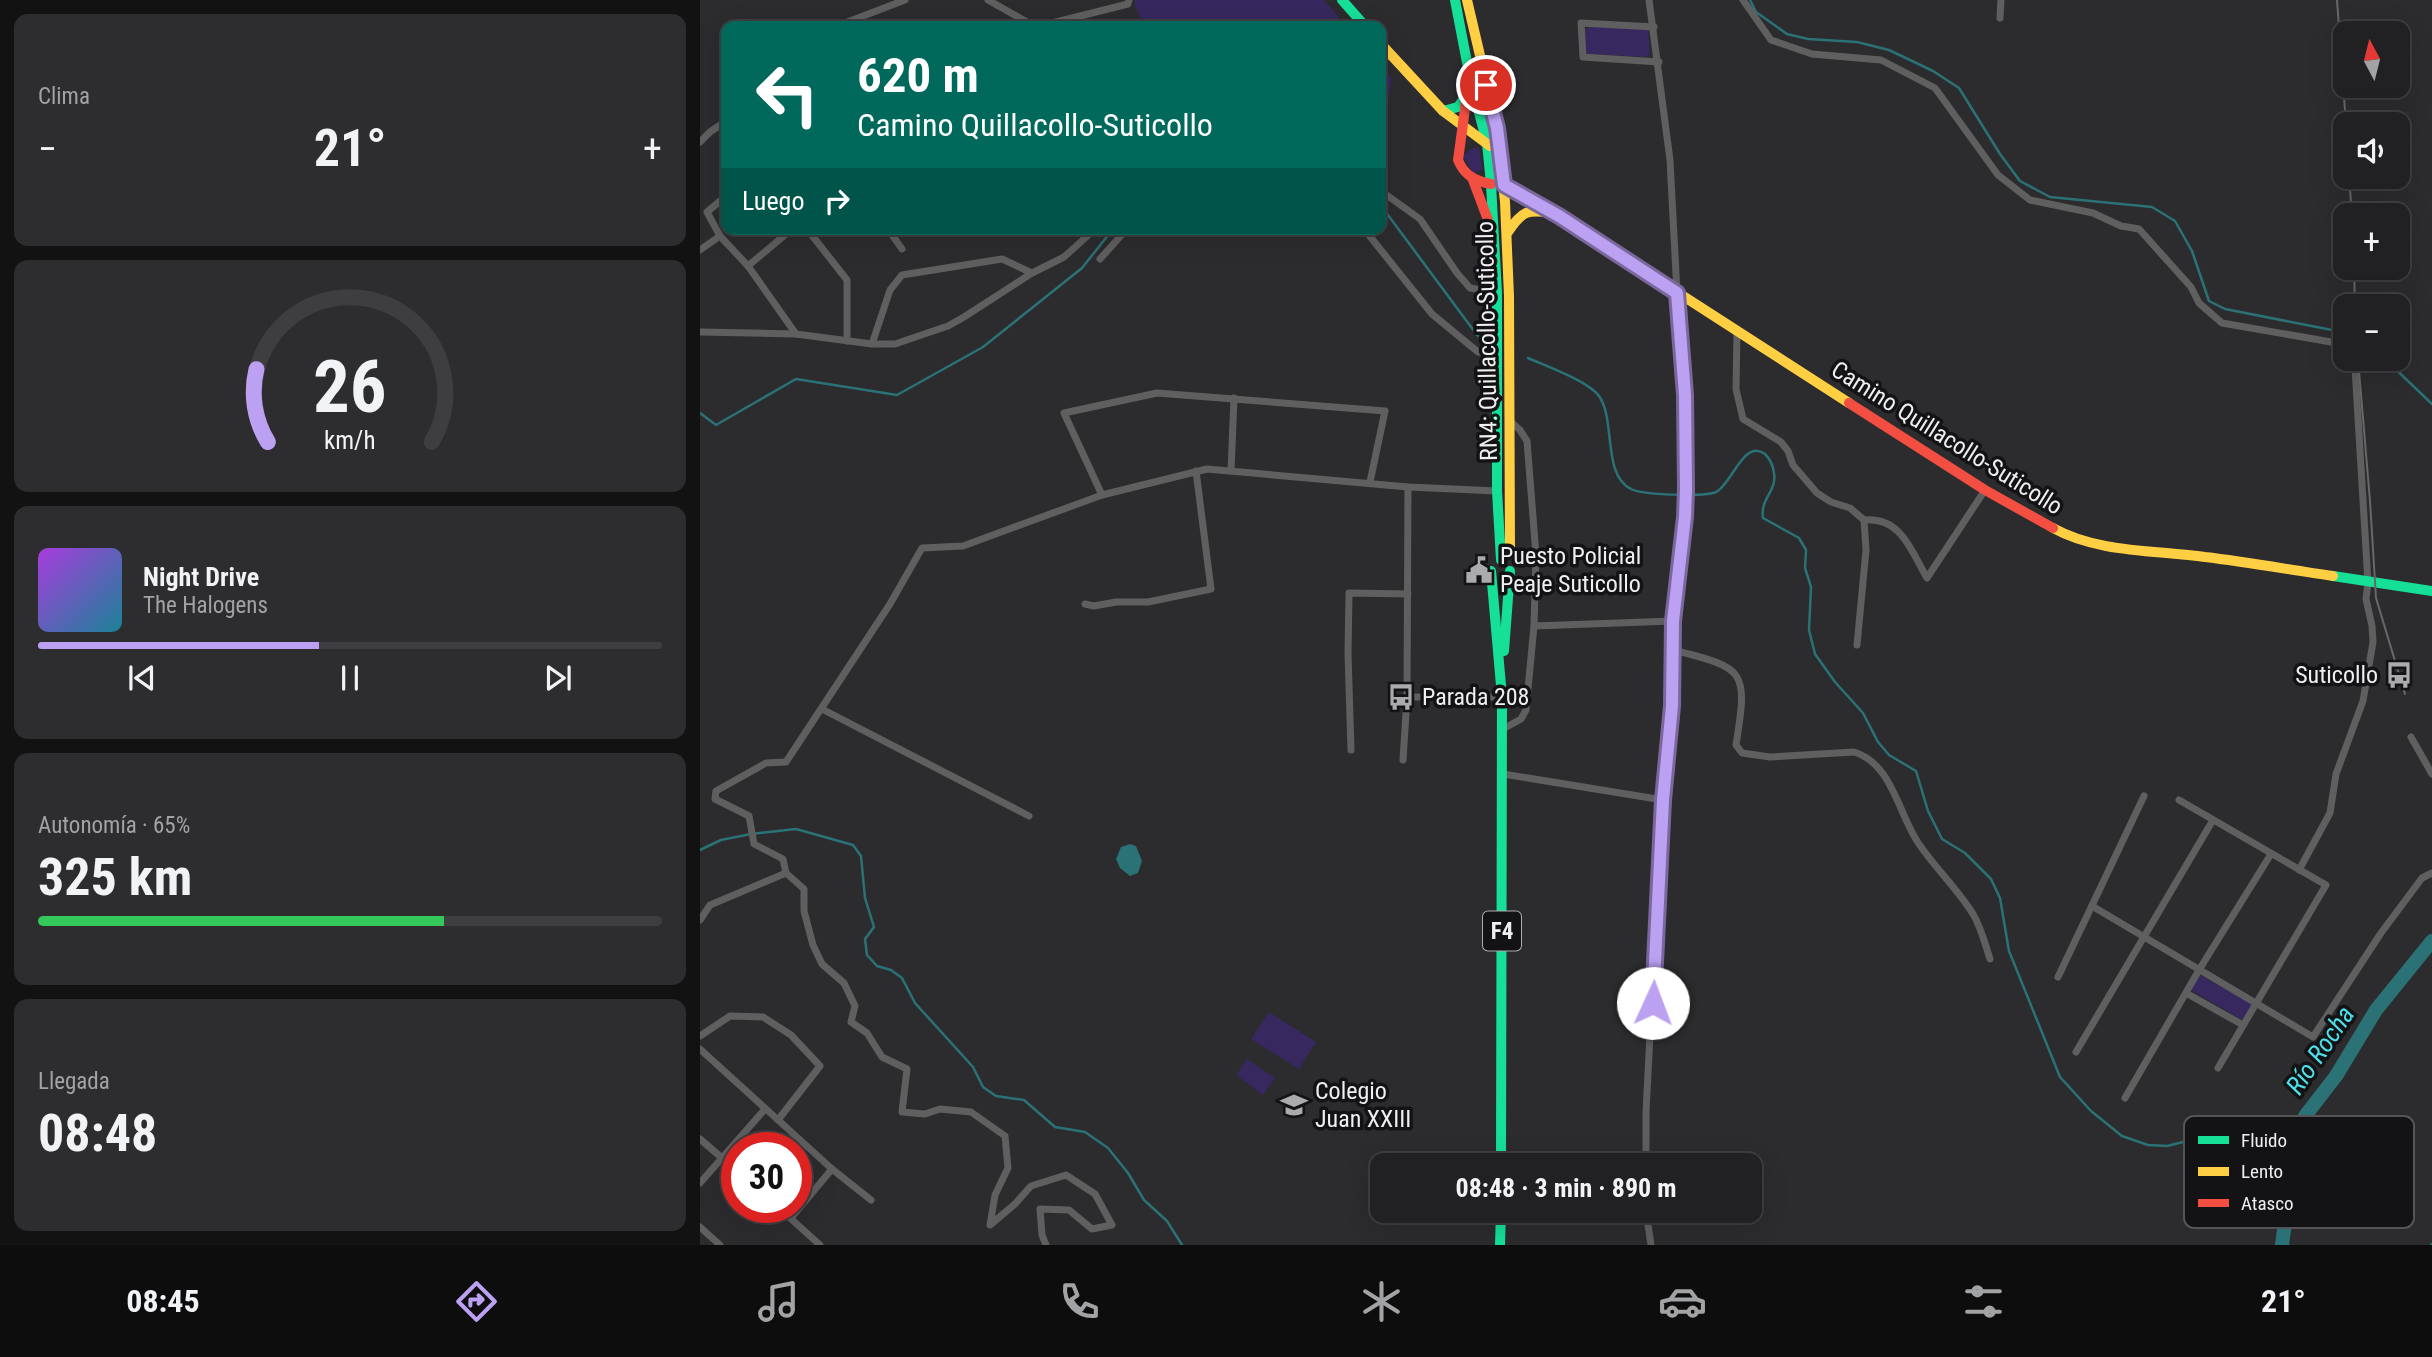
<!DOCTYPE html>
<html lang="es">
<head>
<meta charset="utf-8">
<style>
  :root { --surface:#212022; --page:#2d2d2f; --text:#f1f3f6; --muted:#a2a3a5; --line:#3e3e40; --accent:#bca0f2 }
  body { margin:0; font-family:"Roboto Condensed",sans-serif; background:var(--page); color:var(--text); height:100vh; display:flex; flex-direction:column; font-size:26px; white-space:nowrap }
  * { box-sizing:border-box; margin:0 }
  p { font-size:23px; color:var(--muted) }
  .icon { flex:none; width:38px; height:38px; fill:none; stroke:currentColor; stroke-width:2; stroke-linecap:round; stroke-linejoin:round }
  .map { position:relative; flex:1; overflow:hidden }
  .side { display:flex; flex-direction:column; gap:14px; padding:14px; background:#121213; width:700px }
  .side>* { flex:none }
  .guide { position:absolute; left:21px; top:21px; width:665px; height:214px; border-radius:14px; box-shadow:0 7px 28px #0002,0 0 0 2px var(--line); background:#00695c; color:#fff; overflow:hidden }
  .needle { width:46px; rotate:353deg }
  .buttons { position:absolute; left:1633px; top:21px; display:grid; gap:14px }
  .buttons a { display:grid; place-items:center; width:77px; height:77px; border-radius:14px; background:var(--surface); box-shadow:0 7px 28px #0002,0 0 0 2px var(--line); font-size:35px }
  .speed { position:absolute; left:21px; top:1132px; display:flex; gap:14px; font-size:35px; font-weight:700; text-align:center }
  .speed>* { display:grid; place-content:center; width:91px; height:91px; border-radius:50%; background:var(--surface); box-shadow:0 7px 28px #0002,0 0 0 2px var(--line); line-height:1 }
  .speed .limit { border:10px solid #d22; background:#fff; color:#111 }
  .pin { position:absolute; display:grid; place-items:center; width:60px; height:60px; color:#fff; margin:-30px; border:4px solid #fff; border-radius:50%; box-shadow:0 2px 7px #0007 }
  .me { position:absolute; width:77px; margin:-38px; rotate:2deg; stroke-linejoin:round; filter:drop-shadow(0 0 5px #0008) }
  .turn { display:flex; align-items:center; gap:24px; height:147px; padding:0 21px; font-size:32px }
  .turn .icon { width:91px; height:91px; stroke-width:2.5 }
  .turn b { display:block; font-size:49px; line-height:60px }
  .then { display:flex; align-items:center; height:66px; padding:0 21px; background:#0003; gap:14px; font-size:26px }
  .big { font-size:52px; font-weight:700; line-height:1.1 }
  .side .widget { flex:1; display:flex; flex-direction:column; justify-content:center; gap:10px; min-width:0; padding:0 24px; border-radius:14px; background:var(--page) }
  .side .dial { align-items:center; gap:0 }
  .dial svg { height:182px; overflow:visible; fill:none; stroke:var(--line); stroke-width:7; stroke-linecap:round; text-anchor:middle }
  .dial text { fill:var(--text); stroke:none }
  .song { display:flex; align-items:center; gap:21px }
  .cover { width:84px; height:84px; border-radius:10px; background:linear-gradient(135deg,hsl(280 70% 55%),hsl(190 70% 35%)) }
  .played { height:7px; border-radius:4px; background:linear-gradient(90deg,var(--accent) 45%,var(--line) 45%) }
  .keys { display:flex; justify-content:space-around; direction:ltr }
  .heat { display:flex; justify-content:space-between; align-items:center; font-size:38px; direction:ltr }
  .charge { height:10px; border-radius:5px; background:linear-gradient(90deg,#34c759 65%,var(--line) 0) }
  .trip { position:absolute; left:670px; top:1153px; width:392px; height:70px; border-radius:14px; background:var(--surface); box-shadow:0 7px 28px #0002,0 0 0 2px var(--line); font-weight:700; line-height:70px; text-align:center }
  .tab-bar { display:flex; height:112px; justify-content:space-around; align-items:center; background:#0d0d0e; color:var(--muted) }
  .tab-bar .icon { width:49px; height:49px }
  .tab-bar .active { color:var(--accent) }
  .tab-bar b { font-size:32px; color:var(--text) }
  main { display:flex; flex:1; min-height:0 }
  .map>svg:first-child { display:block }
</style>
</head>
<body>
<main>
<section class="side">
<div class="widget"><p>Clima</p>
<div class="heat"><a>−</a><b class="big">21°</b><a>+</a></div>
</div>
<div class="widget dial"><svg viewBox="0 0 100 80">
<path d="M14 69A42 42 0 1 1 86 69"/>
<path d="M14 69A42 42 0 0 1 9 37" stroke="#bca0f2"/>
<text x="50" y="56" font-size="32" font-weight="700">26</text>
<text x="50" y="72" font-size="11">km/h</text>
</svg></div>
<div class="widget">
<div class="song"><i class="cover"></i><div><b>Night Drive</b><p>The Halogens</p></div></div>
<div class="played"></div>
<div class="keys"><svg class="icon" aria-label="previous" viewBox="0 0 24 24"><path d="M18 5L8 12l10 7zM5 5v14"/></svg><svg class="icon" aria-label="pause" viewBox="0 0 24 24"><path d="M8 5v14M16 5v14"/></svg><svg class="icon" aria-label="next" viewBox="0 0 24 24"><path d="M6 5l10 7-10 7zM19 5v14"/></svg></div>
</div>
<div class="widget"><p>Autonomía · 65%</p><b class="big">325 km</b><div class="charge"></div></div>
<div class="widget"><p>Llegada</p><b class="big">08:48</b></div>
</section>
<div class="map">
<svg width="1732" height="1245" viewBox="0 0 1732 1245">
  <rect width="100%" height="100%" fill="#2c2b2e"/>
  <!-- green -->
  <g fill="#37285f">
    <polygon points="435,0 624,0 646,26 445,26 435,7"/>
    <polygon points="891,26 948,30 950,55 945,57 889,54 885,51 885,30"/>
    <polygon points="681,66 692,79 681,137"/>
    <polygon points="772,148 779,148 783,170 773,173 763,156"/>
    <polygon points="1500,975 1552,1004 1542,1020 1491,990"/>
    <polygon points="569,1012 616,1042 599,1069 551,1039"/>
    <polygon points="547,1059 575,1078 563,1095 536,1075"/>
  </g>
  <!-- water -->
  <polygon fill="#2b7276" points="430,844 436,846 442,861 438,873 430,876 420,868 416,859 421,847"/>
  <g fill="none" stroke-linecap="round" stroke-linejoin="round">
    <!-- stream -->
    <g stroke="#2b7276" stroke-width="2.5">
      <polyline points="1050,0 1056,12 1087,34 1108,39 1157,42 1189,50 1233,71 1259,88 1300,154 1320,181 1350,197 1452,207 1475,221 1492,251 1509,301 1525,309 1632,330 1645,335"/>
      <polyline points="681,209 685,211 777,335 789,343"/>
      <path d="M828,358C846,366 888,381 899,396C916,420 902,475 931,489C942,495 1005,497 1016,492C1032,484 1044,438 1065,454C1070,459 1073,465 1074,473C1077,492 1060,498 1063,518L1099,538L1106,550L1105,568L1111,587L1109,630L1115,654L1135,682L1163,713L1178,742L1189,755L1216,771L1228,811L1242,839L1265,853L1291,879L1300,898L1309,951L1360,1077L1391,1111L1422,1136L1448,1145L1467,1146L1527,1131L1597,1133"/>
      <polyline points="1685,359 1732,404"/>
      <polyline points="0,413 16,425 96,379 197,395 283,347 382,268 413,229"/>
      <polyline points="0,850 21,840 51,834 96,829 153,845 161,856 165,898 174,927 165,939 167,955 177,966 191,970 202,978 215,1003 273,1067 283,1087 296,1096 324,1100 355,1127 385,1132 408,1148 428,1173 444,1200 467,1221 482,1245"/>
      <polyline points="1731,1245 1732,1244"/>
    </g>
    <!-- river -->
    <polyline stroke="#2b7276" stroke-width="14" points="1582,1245 1597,1133 1605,1116 1636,1076 1676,1010 1732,941"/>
    <!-- street -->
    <g stroke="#605f5f" stroke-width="7">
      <polyline points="288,0 334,26"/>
      <polyline points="1043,0 1071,40 1112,54 1181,60 1235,88 1298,175 1330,200 1393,213 1421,226 1439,229 1491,287 1499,303 1522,323 1637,343 1645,347"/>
      <polyline points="1300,18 1301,0"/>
      <polyline points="137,26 205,0"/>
      <polyline points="340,26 428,4 429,0"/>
      <polyline points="954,27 881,23 883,57 959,62"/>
      <polyline points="0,142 10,132 26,121"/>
      <polyline points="681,191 720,219 757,273 770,288 797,293"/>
      <polyline points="26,196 7,212 20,236 48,266 96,334"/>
      <polyline points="107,229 147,280 147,341"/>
      <polyline points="188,229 202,249"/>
      <polyline points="664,229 732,314 778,352 797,354"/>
      <polyline points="0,250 20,236"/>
      <polyline points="400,259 427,229"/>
      <polyline points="48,266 92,229"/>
      <path d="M1037,331L1036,389L1043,419L1081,442L1088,451L1093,465L1117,493L1131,502L1150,508L1164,520C1202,517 1211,551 1227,578L1285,490"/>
      <polyline points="0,332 96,334 172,344 195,344 248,326 264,317 332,273 364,257 395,229"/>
      <polyline points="172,344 190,290 202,275 302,259 332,273"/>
      <polyline points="531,471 534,398"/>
      <polyline points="402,495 364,413 457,393 685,411 670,482"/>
      <polyline points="385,604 394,606 416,602 448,602 511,589 496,471"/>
      <polyline points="834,626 973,621"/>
      <polyline points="1157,645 1166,550 1164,520"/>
      <path d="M973,650C1046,668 1048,670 1036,745L1042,753L1070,757L1154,752C1191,763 1198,811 1217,841C1233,866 1257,888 1273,914C1281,927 1285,944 1290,959"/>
      <polyline points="707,697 802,697"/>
      <polyline points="122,709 329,816"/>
      <polyline points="803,729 821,719 826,710 834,626 836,555 827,441 820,430 810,421"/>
      <polyline points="1711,737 1732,774"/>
      <polyline points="651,750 648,653 649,593 708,594"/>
      <polyline points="703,760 707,697 708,487"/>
      <polyline points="803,774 963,800"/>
      <polyline points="1479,800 1626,885 1518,1068"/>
      <polyline points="1599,870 1630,813 1636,774 1663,701 1673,642 1672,626 1666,599 1668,583 1655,368 1651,359"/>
      <polyline points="86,873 104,889 104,911 113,945 122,964 144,983 155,1006 151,1022 167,1033 182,1057 207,1069 202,1112 225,1114 240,1109 271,1112 305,1136 308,1168 295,1195 290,1225 315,1204 331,1186 366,1175 395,1194 412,1225 392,1229 369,1210 340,1209 342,1235 346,1245"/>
      <polyline points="1392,906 1613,1037 1681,933 1722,878 1732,873"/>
      <polyline points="0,920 10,905 86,873 83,859 54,844 49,816 15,799 16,791 66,763 86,762 190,604 222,548 263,546 402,495 507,469 708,487 797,491"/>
      <polyline points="1358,977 1444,796"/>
      <polyline points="1486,993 1543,1025"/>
      <polyline points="0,1036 30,1016 63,1017 91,1035 120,1066 78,1120"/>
      <polyline points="0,1049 132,1169 171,1200"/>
      <polyline points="1376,1052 1513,820"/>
      <polyline points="1425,1098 1499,970 1571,854"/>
      <polyline points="0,1139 37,1171"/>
      <polyline points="946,1166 946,1112 955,939 963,800 972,706 973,621 985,517 986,489 985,395 977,293 970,160 949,0"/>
      <polyline points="0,1183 65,1109"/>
      <polyline points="79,1208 120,1245"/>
      <polyline points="946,1211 951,1245"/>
      <polyline points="91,1218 132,1169"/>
      <polyline points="0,1227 20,1245"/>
    </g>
    <!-- fast -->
    <g stroke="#16e098" stroke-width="10">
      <polyline points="642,0 665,26"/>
      <polyline points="755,0 770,78 787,143 791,184 797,293 797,491 801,560"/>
      <polyline points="743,111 758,107 767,94"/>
      <polyline points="791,571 802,697 801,1166"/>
      <polyline points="1633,576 1732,591"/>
      <polyline points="804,651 810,571"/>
      <polyline points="800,1245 801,1211"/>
    </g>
    <!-- slow -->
    <g stroke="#ffcf43" stroke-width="10">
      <polyline points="767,0 797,128 805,202 809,296 810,555"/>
      <polyline points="681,44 743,111 790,146"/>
      <polyline points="801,185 859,216 1149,403"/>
      <path d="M808,232C822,211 827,209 852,213"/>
      <path d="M1353,528C1398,553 1455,550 1505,557C1548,562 1591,570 1633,576"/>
    </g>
    <!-- jam -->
    <g stroke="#f24e42" stroke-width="10">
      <path d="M768,87L758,160C764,175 775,181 791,184"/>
      <polyline points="773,180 788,220"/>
      <polyline points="1149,403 1285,490 1353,528"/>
    </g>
    <!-- tram -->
    <g stroke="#686769" stroke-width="2">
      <polyline points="1637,0 1646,124"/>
      <polyline points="1649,177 1652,215"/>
      <polyline points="1654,268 1655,306"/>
      <polyline points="1658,359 1670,501 1676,598 1705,694"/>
    </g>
  </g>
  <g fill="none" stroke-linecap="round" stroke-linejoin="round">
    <defs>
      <polyline id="route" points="786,85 797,128 804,185 859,216 977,293 985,395 986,489 985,517 973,621 972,706 963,800 953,1003"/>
    </defs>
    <!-- route casing -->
    <use href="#route" stroke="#7a689d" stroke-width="18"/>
    <!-- route -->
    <use href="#route" stroke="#bca0f2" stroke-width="12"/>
  </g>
  <!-- icons -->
  <defs>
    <symbol id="civic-bare" viewBox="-9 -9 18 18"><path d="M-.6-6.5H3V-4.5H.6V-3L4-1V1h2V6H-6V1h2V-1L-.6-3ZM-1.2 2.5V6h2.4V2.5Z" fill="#abaaad" stroke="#131315" stroke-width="2.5" paint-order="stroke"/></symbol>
    <symbol id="bus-bare" viewBox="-9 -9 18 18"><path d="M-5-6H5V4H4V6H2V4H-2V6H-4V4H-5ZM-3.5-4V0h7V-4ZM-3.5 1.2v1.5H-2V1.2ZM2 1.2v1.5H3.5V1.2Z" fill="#abaaad" stroke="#131315" stroke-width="2.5" paint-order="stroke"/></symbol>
    <symbol id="school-bare" viewBox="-9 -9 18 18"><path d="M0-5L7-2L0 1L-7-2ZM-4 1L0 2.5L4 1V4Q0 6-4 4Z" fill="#abaaad" stroke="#131315" stroke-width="2.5" paint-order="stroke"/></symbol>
  </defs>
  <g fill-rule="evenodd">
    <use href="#civic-bare" x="760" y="551" width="38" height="38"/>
    <use href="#bus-bare" x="1680" y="656" width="38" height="38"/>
    <use href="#bus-bare" x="682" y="678" width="38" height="38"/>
    <use href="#school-bare" x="575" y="1086" width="38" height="38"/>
  </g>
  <g text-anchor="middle" stroke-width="7" stroke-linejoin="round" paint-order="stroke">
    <!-- shield labels -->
    <rect fill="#131315" stroke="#adacaf" stroke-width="2" x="783" y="911.5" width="38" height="39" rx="5"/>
    <g font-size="23" font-weight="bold" fill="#efeef1">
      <text x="802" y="939">F4</text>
    </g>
    <!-- street labels -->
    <g font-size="24" fill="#efeef1" stroke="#131315">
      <text transform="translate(787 341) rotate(-91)" y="8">RN4: Quillacollo-Suticollo</text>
      <text transform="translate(1247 438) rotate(32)" y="8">Camino Quillacollo-Suticollo</text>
    </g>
    <!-- poi labels -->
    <g font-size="24" fill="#efeef1" stroke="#131315" text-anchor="start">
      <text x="800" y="564">Puesto Policial<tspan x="800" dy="28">Peaje Suticollo</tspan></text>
      <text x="1678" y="683" text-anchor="end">Suticollo</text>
      <text x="722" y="705">Parada 208</text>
      <text x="615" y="1099">Colegio<tspan x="615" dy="28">Juan XXIII</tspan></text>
    </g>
    <!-- water labels -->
    <g font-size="26" font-style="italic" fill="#4ce1ea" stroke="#131315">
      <text transform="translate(1620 1050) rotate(-56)" y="9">Río Rocha</text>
    </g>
  </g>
  <!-- legend -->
  <rect x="1484" y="1116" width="230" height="112" rx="10" fill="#131315" stroke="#555557" stroke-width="2"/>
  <rect x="1498" y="1136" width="31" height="8" fill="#16e098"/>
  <rect x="1498" y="1167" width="31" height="9" fill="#ffcf43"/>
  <rect x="1498" y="1199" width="31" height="8" fill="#f24e42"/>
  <g font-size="19" fill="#efeef1">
    <text x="1541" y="1147">Fluido</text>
    <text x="1541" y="1178">Lento</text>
    <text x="1541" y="1210">Atasco</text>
  </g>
</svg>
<div class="buttons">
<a><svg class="needle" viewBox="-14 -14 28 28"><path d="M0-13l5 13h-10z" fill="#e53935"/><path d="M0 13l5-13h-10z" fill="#a2a3a5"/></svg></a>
<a><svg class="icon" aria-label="sound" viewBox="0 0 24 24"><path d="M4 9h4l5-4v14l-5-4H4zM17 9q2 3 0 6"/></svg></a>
<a>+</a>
<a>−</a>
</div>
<div class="speed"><div class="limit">30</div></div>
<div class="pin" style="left:786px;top:85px;background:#d93025"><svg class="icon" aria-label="arrive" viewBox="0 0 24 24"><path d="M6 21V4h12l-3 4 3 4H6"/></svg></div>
<svg class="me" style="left:953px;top:1003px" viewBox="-20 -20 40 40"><circle r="19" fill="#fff"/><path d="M0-13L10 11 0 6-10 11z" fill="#bca0f2"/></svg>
<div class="trip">08:48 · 3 min · 890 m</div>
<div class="guide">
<div class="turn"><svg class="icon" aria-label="left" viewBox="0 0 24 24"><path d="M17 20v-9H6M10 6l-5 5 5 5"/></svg><div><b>620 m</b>Camino Quillacollo-Suticollo</div></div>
<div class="then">Luego<svg class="icon" aria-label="right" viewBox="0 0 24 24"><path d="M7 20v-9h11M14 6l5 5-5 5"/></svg></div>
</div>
</div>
</main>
<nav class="tab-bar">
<b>08:45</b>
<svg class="icon active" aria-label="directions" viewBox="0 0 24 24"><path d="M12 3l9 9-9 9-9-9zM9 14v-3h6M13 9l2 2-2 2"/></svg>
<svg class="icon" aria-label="music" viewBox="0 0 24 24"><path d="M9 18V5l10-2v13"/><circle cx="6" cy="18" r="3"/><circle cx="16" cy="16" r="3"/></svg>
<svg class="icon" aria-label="phone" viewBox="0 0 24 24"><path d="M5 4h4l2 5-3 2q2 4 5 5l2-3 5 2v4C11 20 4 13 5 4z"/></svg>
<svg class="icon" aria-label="climate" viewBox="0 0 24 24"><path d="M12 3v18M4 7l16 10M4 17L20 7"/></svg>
<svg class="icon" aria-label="car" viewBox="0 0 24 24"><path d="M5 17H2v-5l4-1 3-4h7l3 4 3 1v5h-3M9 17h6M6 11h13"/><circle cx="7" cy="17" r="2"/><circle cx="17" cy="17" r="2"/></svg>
<svg class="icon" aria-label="filters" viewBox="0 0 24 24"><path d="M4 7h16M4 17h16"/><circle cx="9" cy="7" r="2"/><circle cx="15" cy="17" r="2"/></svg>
<b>21°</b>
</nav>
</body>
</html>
